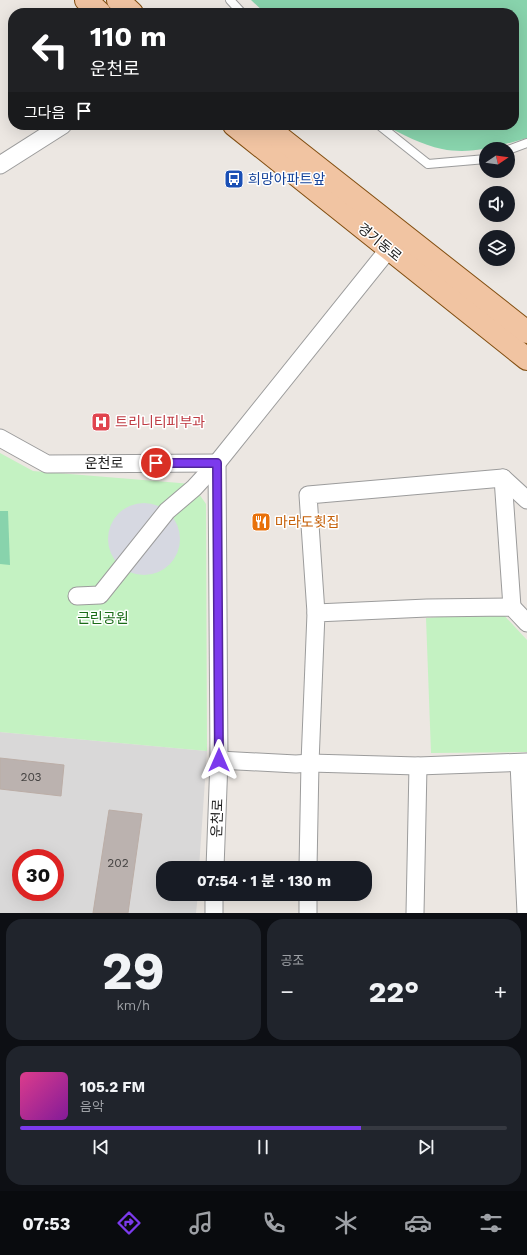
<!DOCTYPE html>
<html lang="ko">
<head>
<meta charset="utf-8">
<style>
  :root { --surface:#171b24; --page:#20242c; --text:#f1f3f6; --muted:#9ea1a6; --line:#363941; --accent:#7c3aed }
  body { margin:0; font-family:"Work Sans","Noto Sans KR",sans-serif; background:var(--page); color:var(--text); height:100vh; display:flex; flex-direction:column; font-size:15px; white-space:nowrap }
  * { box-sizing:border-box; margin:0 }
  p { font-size:13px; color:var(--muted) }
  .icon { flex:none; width:22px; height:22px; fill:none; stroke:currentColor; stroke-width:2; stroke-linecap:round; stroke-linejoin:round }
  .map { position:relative; height:913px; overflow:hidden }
  .drawer { display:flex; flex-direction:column; gap:6px; padding:6px; background:#0d0f14; flex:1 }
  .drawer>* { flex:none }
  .top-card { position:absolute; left:8px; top:8px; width:511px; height:122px; border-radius:16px; box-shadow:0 4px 16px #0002; background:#202124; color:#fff; overflow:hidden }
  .needle { width:26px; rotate:77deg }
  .tools { position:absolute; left:479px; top:142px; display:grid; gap:8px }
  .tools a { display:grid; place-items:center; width:36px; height:36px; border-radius:50%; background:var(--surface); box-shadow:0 4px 16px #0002; font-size:20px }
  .speed { position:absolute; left:12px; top:849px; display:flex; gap:8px; font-size:20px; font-weight:700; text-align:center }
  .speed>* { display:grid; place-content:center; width:52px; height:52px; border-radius:50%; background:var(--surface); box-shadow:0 4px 16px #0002; line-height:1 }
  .speed .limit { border:6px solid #d22; background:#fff; color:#111 }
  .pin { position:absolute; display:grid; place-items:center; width:34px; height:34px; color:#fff; margin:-17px; border:2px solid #fff; border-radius:50%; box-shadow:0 1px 4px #0007 }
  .me { position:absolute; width:44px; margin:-22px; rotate:0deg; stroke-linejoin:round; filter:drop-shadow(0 0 3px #0008) }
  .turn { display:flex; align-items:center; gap:14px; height:84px; padding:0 16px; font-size:18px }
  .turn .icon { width:52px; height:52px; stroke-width:2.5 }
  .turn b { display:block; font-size:28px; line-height:34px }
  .then { display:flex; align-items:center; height:38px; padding:0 16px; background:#0003; gap:8px; font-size:15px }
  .big { font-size:30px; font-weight:700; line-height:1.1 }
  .drawer .card { flex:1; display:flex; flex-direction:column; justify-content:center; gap:6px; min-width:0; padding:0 14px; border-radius:16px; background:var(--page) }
  .drawer .dial { align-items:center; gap:0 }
  .dial b { font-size:52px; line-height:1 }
  .song { display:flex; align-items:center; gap:12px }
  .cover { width:48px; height:48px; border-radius:6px; background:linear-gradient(135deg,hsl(330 70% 55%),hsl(290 70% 35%)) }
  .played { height:4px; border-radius:2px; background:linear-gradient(90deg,var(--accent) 70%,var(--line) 70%) }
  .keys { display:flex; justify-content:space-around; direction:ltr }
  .heat { display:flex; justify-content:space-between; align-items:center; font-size:22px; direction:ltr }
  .drawer .tiles { flex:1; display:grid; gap:6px; grid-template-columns:1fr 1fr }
  .card:last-child { grid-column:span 2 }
  .trip { position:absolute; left:156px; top:861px; width:216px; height:40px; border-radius:16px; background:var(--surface); box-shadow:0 4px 16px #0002; font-weight:700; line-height:40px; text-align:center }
  .dock { display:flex; height:64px; justify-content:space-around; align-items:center; background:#090b0e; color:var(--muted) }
  .dock .icon { width:28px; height:28px }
  .dock .on { color:var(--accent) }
  .dock b { font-size:18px; color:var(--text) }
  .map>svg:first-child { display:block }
</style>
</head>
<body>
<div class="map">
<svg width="527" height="913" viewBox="0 0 527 913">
  <rect width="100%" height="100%" fill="#ece7e2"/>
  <!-- residential -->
  <path fill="#d9d8d8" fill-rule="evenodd" d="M0,732L207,751L199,868H163V894H198L196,913H0ZM21,858H55V892H21Z"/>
  <!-- park -->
  <g fill="#c4f2c2">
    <polygon points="0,453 33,471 192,484 206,504 207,751 0,732"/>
    <polygon points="501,612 527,640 527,752 431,753 426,618"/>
  </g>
  <!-- pitch -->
  <g fill="#88d3ac">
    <path d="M251,0H527V138C499,146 471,155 442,149C422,145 402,134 384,125H514V13H265Z"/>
    <polygon points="0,511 8,511 10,565 0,564"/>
  </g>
  <!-- plaza -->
  <circle fill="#d6d8e1" cx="144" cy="539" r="36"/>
  <!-- building -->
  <g fill="#bbb2af" stroke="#bbada6">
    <polygon points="0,758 64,765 61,796 0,789"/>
    <polygon points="109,810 142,814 128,913 93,913"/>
  </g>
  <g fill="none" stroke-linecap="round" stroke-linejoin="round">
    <defs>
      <g id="lane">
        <polyline points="230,0 242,13"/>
        <polyline points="379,125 428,164 486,159"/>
        <polyline points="508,150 527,143"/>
      </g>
      <g id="street">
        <polyline points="0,165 63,125"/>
        <polyline points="0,438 47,464 217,463"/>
        <polyline points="503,478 512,607"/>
        <polyline points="77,596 100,595 167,511 194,488 217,463 396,240"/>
        <polyline points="316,613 308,495 503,478 527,500"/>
        <polyline points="219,760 296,764 310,763 418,766 527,762"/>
        <polyline points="519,763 526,913"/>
        <polyline points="215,868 219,760 217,463"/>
        <polyline points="308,868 310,763 316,613 427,608 512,607 527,623"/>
        <polyline points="214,913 214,894"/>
        <polyline points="308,913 308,894"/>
        <polyline points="415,913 418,766"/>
      </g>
      <g id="primary">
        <polyline points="86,0 100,13"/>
        <polyline points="118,0 132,13"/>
        <polyline points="234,125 527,359"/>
        <polyline points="264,125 527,332"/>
      </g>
    </defs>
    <!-- lane casing -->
    <use href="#lane" stroke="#9c9c9c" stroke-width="10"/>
    <!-- street casing -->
    <use href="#street" stroke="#9c9c9c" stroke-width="19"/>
    <!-- primary casing -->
    <use href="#primary" stroke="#824e10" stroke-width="24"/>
    <!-- lane -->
    <use href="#lane" stroke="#fff" stroke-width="8"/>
    <!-- street -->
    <use href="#street" stroke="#fff" stroke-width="17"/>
    <!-- primary -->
    <use href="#primary" stroke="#f1c4a2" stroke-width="22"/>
  </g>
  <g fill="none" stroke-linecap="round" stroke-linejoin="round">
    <defs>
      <polyline id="route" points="156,463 217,463 219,760"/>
    </defs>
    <!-- route casing -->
    <use href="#route" stroke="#51269a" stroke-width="10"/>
    <!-- route -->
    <use href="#route" stroke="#7c3aed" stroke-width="7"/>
  </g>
  <!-- icons -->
  <defs>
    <symbol id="bus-square" viewBox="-11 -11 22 22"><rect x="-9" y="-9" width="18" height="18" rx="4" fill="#1a4fb4" stroke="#fff"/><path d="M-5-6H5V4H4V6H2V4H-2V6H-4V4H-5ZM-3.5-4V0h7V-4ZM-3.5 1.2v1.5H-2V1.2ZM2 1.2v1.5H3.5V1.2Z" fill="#fff"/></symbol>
    <symbol id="hospital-square" viewBox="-11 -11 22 22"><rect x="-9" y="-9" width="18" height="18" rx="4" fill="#e0444e" stroke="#fff"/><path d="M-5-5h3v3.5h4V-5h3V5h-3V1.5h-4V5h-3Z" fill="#fff"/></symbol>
    <symbol id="restaurant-square" viewBox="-11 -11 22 22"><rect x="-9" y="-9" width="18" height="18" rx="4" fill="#e8710a" stroke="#fff"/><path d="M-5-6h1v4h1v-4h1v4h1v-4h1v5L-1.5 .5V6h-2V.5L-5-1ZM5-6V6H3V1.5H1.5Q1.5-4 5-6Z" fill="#fff"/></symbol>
  </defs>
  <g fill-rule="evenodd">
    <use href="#bus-square" x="223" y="168" width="22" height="22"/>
    <use href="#hospital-square" x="90" y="411" width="22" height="22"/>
    <use href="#restaurant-square" x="250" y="511" width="22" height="22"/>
  </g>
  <g text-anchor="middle" stroke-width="3" stroke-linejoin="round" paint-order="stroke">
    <!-- number labels -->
    <g font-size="12" fill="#434140">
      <text x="31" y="781">203</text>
      <text x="118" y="867">202</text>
    </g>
    <!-- transit labels -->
    <g font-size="14" fill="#164399" stroke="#fff" text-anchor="start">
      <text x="248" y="184">희망아파트앞</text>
    </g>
    <!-- street labels -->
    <g font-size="14" fill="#1b1b1b" stroke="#fff">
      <text transform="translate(380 242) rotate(39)" y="5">경기동로</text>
      <text x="104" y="468">운천로</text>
      <text transform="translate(217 818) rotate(-88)" y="5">운천로</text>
    </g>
    <!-- health labels -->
    <g font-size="14" fill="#be3a42" stroke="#fff" text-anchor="start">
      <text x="115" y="427">트리니티피부과</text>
    </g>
    <!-- food labels -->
    <g font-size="14" fill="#c56008" stroke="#fff" text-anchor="start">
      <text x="275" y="527">마라도횟집</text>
    </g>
    <!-- park labels -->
    <g font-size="14" fill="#1a6c17" stroke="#fff">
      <text x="103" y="623">근린공원</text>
    </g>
  </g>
</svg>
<div class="tools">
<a><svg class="needle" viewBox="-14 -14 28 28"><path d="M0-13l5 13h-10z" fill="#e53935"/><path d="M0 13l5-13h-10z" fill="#9ea1a6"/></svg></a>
<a><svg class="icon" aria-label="sound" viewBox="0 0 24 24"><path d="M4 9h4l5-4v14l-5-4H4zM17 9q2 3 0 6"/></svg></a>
<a><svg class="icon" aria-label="layers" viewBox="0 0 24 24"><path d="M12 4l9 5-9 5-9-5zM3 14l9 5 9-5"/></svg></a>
</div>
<div class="speed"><div class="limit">30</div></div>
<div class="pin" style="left:156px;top:463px;background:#d93025"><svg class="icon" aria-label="arrive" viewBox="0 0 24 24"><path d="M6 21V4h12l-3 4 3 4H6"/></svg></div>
<svg class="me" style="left:219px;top:760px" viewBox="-20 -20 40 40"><path d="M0-17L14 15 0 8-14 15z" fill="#7c3aed" stroke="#fff" stroke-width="4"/></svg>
<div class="trip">07:54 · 1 분 · 130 m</div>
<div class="top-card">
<div class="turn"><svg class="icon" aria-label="left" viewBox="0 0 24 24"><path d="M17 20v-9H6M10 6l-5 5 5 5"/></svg><div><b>110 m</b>운천로</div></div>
<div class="then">그다음<svg class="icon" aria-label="arrive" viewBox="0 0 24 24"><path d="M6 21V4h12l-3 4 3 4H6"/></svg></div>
</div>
</div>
<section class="drawer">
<div class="tiles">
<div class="card dial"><b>29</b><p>km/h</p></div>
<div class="card"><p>공조</p>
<div class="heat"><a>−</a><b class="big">22°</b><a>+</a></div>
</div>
<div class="card">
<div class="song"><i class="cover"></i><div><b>105.2 FM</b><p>음악</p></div></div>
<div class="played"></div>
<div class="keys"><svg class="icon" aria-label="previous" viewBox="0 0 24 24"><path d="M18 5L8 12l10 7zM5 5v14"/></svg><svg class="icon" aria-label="pause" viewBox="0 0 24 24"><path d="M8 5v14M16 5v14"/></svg><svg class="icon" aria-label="next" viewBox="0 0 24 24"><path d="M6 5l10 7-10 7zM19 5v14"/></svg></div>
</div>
</div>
</section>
<nav class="dock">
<b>07:53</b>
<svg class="icon on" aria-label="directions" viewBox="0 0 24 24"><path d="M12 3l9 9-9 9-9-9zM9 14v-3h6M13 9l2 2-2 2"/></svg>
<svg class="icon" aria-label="music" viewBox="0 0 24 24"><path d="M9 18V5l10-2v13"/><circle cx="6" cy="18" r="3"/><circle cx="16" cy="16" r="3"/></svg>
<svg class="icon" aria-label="phone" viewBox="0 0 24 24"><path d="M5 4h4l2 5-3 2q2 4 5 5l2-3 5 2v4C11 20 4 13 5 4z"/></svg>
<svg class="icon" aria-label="climate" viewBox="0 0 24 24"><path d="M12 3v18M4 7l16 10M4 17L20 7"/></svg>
<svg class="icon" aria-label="car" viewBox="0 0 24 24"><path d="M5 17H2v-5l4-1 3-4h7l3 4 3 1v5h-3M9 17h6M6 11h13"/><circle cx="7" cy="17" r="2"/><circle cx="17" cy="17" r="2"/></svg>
<svg class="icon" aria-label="filters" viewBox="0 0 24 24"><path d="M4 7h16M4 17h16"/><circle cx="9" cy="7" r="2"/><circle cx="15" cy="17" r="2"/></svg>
</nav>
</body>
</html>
